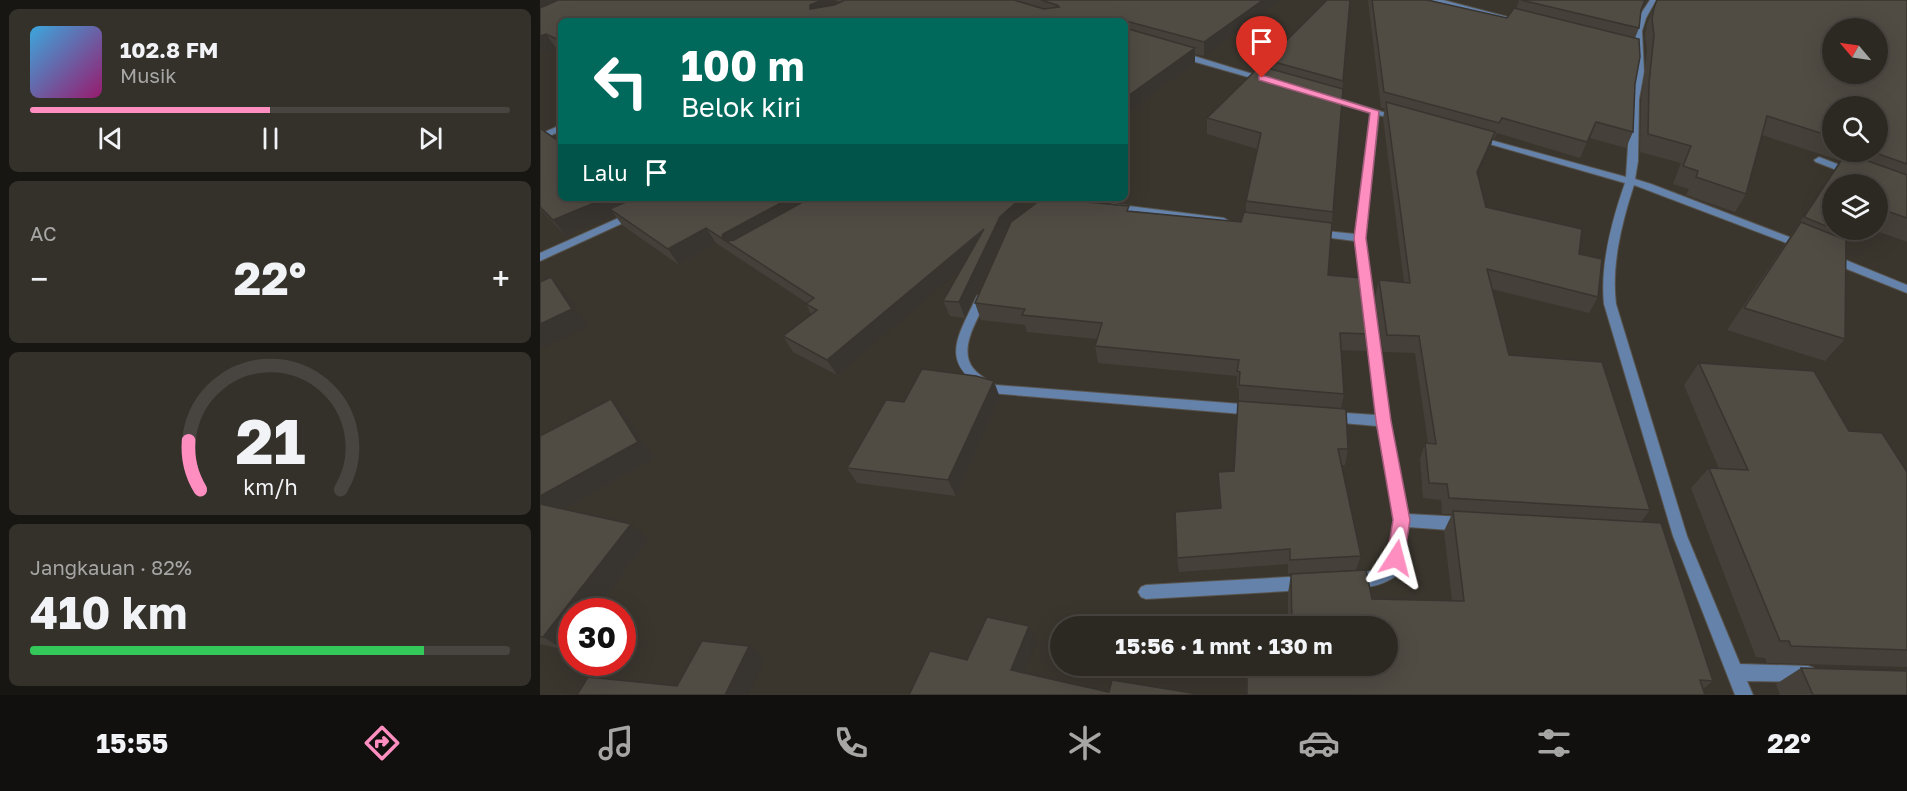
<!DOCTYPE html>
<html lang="id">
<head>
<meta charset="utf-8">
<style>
  :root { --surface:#2c2822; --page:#34302a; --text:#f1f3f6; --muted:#a6a6a5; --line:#484440; --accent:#fd8ebf }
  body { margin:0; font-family:"Golos Text",sans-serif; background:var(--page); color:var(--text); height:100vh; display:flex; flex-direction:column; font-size:22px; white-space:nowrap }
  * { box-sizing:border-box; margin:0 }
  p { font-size:20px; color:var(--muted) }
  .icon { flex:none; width:33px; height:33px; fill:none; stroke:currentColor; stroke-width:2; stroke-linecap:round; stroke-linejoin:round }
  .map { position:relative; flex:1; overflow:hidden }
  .side { display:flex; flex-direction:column; gap:9px; padding:9px; background:#181613; width:540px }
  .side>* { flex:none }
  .top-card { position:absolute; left:18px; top:18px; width:570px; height:183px; border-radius:9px; box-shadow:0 6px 24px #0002,0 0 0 2px var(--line); background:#00695c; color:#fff; overflow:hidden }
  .needle { width:39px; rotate:299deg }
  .tools { position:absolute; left:1282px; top:18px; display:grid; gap:12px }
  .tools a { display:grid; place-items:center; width:66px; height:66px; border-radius:50%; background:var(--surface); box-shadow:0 6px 24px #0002,0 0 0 2px var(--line); font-size:30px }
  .speed { position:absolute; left:18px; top:598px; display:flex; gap:12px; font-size:30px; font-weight:700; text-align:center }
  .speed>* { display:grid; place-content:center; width:78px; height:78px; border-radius:50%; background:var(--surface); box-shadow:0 6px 24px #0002,0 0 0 2px var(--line); line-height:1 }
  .speed .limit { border:9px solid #d22; background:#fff; color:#111 }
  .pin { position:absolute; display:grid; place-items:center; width:51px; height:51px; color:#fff; margin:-62px -26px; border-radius:50% 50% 50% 0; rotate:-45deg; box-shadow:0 0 6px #0007 }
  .pin .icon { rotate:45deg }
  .me { position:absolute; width:66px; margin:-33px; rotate:9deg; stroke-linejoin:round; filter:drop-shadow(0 0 4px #0008) }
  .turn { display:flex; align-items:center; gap:21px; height:126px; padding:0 24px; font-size:27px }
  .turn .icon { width:78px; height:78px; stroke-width:2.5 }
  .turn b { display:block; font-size:42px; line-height:51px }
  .then { display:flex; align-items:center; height:57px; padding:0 24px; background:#0003; gap:12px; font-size:22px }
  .big { font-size:45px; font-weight:700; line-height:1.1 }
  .side .tile { flex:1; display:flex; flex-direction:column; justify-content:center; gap:9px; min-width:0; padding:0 21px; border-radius:9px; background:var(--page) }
  .side .dial { align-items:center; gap:0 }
  .dial svg { height:156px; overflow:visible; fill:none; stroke:var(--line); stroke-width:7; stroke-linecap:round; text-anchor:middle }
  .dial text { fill:var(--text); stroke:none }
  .song { display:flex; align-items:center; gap:18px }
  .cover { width:72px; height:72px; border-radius:9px; background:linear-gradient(135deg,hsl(200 70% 55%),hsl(320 70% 35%)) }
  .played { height:6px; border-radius:3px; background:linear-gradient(90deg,var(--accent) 50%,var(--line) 50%) }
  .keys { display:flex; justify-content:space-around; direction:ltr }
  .heat { display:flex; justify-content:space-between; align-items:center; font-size:33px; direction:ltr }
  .charge { height:9px; border-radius:4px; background:linear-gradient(90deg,#34c759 82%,var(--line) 0) }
  .trip { position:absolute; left:510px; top:616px; width:348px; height:60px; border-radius:30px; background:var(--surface); box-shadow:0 6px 24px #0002,0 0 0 2px var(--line); font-weight:700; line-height:60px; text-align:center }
  .dock { display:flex; height:96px; justify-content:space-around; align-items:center; background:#12100e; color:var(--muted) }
  .dock .icon { width:42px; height:42px }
  .dock .active { color:var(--accent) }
  .dock b { font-size:27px; color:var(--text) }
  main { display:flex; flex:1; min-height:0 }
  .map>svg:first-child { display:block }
</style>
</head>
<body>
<main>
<section class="side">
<div class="tile">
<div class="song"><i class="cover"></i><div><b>102.8 FM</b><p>Musik</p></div></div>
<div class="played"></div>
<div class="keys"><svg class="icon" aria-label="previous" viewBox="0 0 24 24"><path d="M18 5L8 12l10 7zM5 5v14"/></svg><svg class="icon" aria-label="pause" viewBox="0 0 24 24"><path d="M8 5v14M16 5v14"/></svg><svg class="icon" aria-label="next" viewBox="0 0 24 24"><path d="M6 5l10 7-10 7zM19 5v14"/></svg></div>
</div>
<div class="tile"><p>AC</p>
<div class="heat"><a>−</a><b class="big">22°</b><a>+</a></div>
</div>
<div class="tile dial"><svg viewBox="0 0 100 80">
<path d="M14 69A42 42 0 1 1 86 69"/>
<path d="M14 69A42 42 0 0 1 8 44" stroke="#fd8ebf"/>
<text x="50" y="56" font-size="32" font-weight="700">21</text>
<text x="50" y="72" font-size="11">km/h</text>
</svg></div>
<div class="tile"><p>Jangkauan · 82%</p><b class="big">410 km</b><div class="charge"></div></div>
</section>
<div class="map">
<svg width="1367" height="695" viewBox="0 0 1367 695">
  <rect width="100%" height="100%" fill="#3a362e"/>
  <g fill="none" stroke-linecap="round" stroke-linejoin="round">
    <defs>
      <g id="minor">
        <polygon points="891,0 903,0 987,22 983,24"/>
        <path d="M1110,0H1116L1106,18L1102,31L1104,72L1099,99L1098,161L1095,179L1111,184L1265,243L1266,245L1261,248L1257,247L1094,185C1082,222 1071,265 1076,304L1147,536L1200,664L1268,666L1274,668L1276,674L1274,680L1268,682L1207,681L1213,695H1195L1133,536L1064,304C1060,264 1072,220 1085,183L932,139L936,136L1086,177L1091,99L1096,72L1094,31L1098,18Z"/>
        <polygon points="638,53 644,53 729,79 722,81 638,57"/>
        <path d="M788,95L862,118L858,121L839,115L825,238L850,421L868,514L923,517L928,519L930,524L928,529L923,531L868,527L856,576C843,585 823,591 808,585L805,580L808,575C820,570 833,574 844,567L855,520L837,426L791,422L786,421L784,417L786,413L791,412L836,415L815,241L776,236L771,233L776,230L815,234L830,113L785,100L784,98Z"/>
        <polygon points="21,125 21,131 0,140 0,134"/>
        <polygon points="1279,157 1313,170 1315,172 1313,174 1307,174 1276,162 1274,160"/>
        <polygon points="573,204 684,218 689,221 684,224 569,209 569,205"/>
        <polygon points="92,212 96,213 96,217 0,261 0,253"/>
        <polygon points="1291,254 1367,285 1367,293 1287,261 1286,258"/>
        <path d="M443,292L449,296C440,315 417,348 433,368C439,376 448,380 456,385L714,405L719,406L720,410L719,414L714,415L450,393C398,363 416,340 437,296Z"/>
        <polygon points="766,576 771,578 774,583 771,588 766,590 606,599 601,597 598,592 601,587 606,585"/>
      </g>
    </defs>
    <!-- minor casing -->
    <use href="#minor" stroke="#58544d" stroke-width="2"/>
    <!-- minor -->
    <use href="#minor" fill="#6482aa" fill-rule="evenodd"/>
  </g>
  <!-- wall -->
  <g fill="#45403a" fill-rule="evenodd">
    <polygon points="0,0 292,0 294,5 300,2 295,0 741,0 664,56 655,54 655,63 585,114 585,21 21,21 21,50 16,48 0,54"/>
    <polygon points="828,0 967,18 976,9 979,0 1107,0 1105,0 1101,10 1099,28 1095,38 1095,84 1093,132 1086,148 1050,138 1040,158 957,133 954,139 953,138 950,148 938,175 946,207 1039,254 1058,297 1049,313 952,289 969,355 1110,510 1101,522 1173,681 1163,689 1165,695 706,695 706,666 848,666 848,627 748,627 748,593 751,574 832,599 912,600 904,531 912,514 902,514 901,500 883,498 880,459 885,443 888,443 875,353 843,352 835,297 839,280 864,282 843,118 845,108 841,108"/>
    <path d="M1117,0H1367V242L1334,230H1338V184H1293V230H1302V232L1298,237L1305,339L1285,361L1187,330L1301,161L1222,135L1206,194L1195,212L1146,195L1149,189L1133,184L1141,163L1100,152L1101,100L1107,51L1105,35L1107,24ZM1293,106L1338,152H1293Z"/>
    <polygon points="727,60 803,81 788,275 830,334 826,351 801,350 804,394 801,409 808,449 805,465 801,465 821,556 816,570 748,574 748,564 639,572 637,558 680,508 678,472 694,471 699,401 699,388 697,388 697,376 558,363 555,346 557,339 487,332 485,325 441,320 435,303 468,229 464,233 425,318 410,316 403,301 422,268 297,375 253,352 243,336 271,314 266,304 267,303 176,243 139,265 82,225 75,215 26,236 0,209 0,128 21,198 485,212 590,211 701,222 706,212 706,201 717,149 667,134 667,118 726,68"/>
    <polygon points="1159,363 1309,431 1367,472 1367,667 1227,663 1225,658 1216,657 1151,488 1169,468 1179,469 1144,385"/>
    <polygon points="460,398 416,496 317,483 307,468 364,402"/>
    <polygon points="87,415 114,458 24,509 108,539 54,612 32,612 25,650 0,644 0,436"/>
    <polygon points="1261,668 1367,695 1240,695 1236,684"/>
  </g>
  <!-- shaded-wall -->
  <g fill="#38342f">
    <polygon points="0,0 44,0 0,16"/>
    <polygon points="282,0 292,0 296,10 270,9 270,5"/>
    <polygon points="723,0 741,0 664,56 664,42"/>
    <polygon points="6,34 16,48 0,54 0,36"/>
    <polygon points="655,48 655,63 585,114 585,98"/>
    <polygon points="1056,122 1050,138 1040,158 1047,142"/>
    <polygon points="955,132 950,148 932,189 937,172"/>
    <polygon points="66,198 115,198 70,209 75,215 26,236 13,220"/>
    <polygon points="250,198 286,198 197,248 182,237 183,234"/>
    <polygon points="481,198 486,213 464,233 425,318 419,302 445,249 297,375 287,360 460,217"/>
    <polygon points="166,228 176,243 139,265 128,249"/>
    <polygon points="11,277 26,294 48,326 0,349 0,324"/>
    <polygon points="454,381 460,398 416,496 408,480"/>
    <polygon points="71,399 87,415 114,458 10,517 0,510 0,496"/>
    <polygon points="91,524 108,539 54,612 32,612 32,642 25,650 3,637"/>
    <polygon points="489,626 497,642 479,685 471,670"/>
    <polygon points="209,646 225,659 208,695 185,695"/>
  </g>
  <!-- building -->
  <g fill="#504b43" stroke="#38342f" stroke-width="1.5" fill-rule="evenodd">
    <polygon points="18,0 282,0 270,5 270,9 294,5 305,0 474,0 504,9 519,7 517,5 501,0 723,0 664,42 582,20 582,21 21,21 21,41 6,34 0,36 0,8"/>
    <polygon points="787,0 810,0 803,81 727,60"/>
    <polygon points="832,0 887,0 967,18 974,8 1099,39 1100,57 1095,84 1093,132 1056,122 1047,142 962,118 959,123 844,92"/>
    <polygon points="981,0 1105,0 1101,10 1099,28"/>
    <path d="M1117,0H1367V164L1333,152H1338V106H1293V137L1227,116L1206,194L1156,177L1158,171L1143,166L1151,146L1108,134L1109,83L1114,35L1112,19L1114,8ZM1293,28H1338V74H1293Z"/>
    <polygon points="585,28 655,48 585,98"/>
    <polygon points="720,66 803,89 793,212 706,201 721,133 667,118"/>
    <polygon points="846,102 955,132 937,172 946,207 1042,229 1039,254 1062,259 1058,297 947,269 969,355 1062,362 1110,510 909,498 907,484 889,483 885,443 896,444 879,336 847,335 839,280 870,283"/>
    <polygon points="0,128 21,143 21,198 66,198 13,220 0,207"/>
    <polygon points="1306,153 1367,175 1367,218 1338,208 1338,184 1293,184 1293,229 1264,217"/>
    <polygon points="95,198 250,198 183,234 182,237 188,241 194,240 270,198 481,198 460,217 419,302 403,301 444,229 287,360 243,336 277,310 266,304 274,298 166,228 128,249 70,209"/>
    <polygon points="503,198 589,206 587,211 701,222 704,212 792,223 788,275 822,278 830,334 800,333 804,394 699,385 700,372 697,371 699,360 555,346 562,323 482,315 485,309 435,303 471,222"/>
    <polygon points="1261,222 1306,240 1305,339 1204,308"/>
    <polygon points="11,277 32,309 0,324 0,282"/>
    <polygon points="1159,363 1274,371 1309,431 1342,433 1367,472 1367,650 1251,646 1249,641 1240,641 1169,468 1208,470"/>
    <polygon points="382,369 436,376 454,381 408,480 307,468 346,400 364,402"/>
    <polygon points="71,399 98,442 0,496 0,436"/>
    <polygon points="698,401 806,409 808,449 798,449 821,556 750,560 750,549 637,558 635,512 681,508 678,472 694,471"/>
    <polygon points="0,504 91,524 3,637 0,637"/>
    <polygon points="913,511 1121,523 1173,681 1160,680 1165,695 707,695 707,666 848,666 848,627 752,627 751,574 826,570 832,599 924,601"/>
    <polygon points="447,617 489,626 471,670 569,692 572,680 664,695 369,695 390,651 427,660"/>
    <polygon points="162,641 209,646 185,695 37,695 48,677 137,686"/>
    <polygon points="1261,668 1367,671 1367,695 1273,695"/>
  </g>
  <!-- route -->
  <polygon fill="#fd8ebf" stroke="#a45c7c" stroke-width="1.5" points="719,76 725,76 839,111 826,238 851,421 870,520 864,558 862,564 856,566 850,564 847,558 853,520 836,421 814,238 830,113 719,80"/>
</svg>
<div class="tools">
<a><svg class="needle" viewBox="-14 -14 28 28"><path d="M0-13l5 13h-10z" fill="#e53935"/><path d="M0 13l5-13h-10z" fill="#a6a6a5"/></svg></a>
<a><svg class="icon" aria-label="search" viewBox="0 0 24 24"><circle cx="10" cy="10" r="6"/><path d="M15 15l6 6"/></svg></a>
<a><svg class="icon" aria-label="layers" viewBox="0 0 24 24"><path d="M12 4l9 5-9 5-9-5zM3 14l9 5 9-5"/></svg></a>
</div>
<div class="speed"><div class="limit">30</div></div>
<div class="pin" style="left:722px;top:78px;background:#d93025"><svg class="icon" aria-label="arrive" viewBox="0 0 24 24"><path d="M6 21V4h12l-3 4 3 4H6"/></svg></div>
<svg class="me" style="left:856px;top:558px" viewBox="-20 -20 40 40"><path d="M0-17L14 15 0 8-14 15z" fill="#fd8ebf" stroke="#fff" stroke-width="4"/></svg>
<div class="trip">15:56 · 1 mnt · 130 m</div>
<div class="top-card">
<div class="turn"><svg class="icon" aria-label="left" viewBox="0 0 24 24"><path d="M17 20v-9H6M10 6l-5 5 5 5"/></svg><div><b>100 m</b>Belok kiri</div></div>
<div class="then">Lalu<svg class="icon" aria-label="arrive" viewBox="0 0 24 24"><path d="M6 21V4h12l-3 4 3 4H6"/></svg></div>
</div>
</div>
</main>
<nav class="dock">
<b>15:55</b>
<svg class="icon active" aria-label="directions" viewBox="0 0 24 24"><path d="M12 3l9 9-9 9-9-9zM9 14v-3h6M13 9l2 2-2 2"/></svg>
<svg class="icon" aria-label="music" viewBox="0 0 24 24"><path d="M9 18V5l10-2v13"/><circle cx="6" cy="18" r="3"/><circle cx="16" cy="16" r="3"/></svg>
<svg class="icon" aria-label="phone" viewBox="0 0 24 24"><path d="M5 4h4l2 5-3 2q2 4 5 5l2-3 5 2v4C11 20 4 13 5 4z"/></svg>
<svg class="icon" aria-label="climate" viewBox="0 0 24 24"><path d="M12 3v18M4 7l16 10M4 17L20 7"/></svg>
<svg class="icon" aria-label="car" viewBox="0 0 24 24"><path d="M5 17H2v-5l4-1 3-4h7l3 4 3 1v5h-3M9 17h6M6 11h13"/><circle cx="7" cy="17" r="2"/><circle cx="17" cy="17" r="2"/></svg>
<svg class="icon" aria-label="filters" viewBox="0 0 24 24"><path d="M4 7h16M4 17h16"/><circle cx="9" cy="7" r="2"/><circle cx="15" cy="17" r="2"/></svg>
<b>22°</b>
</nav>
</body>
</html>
